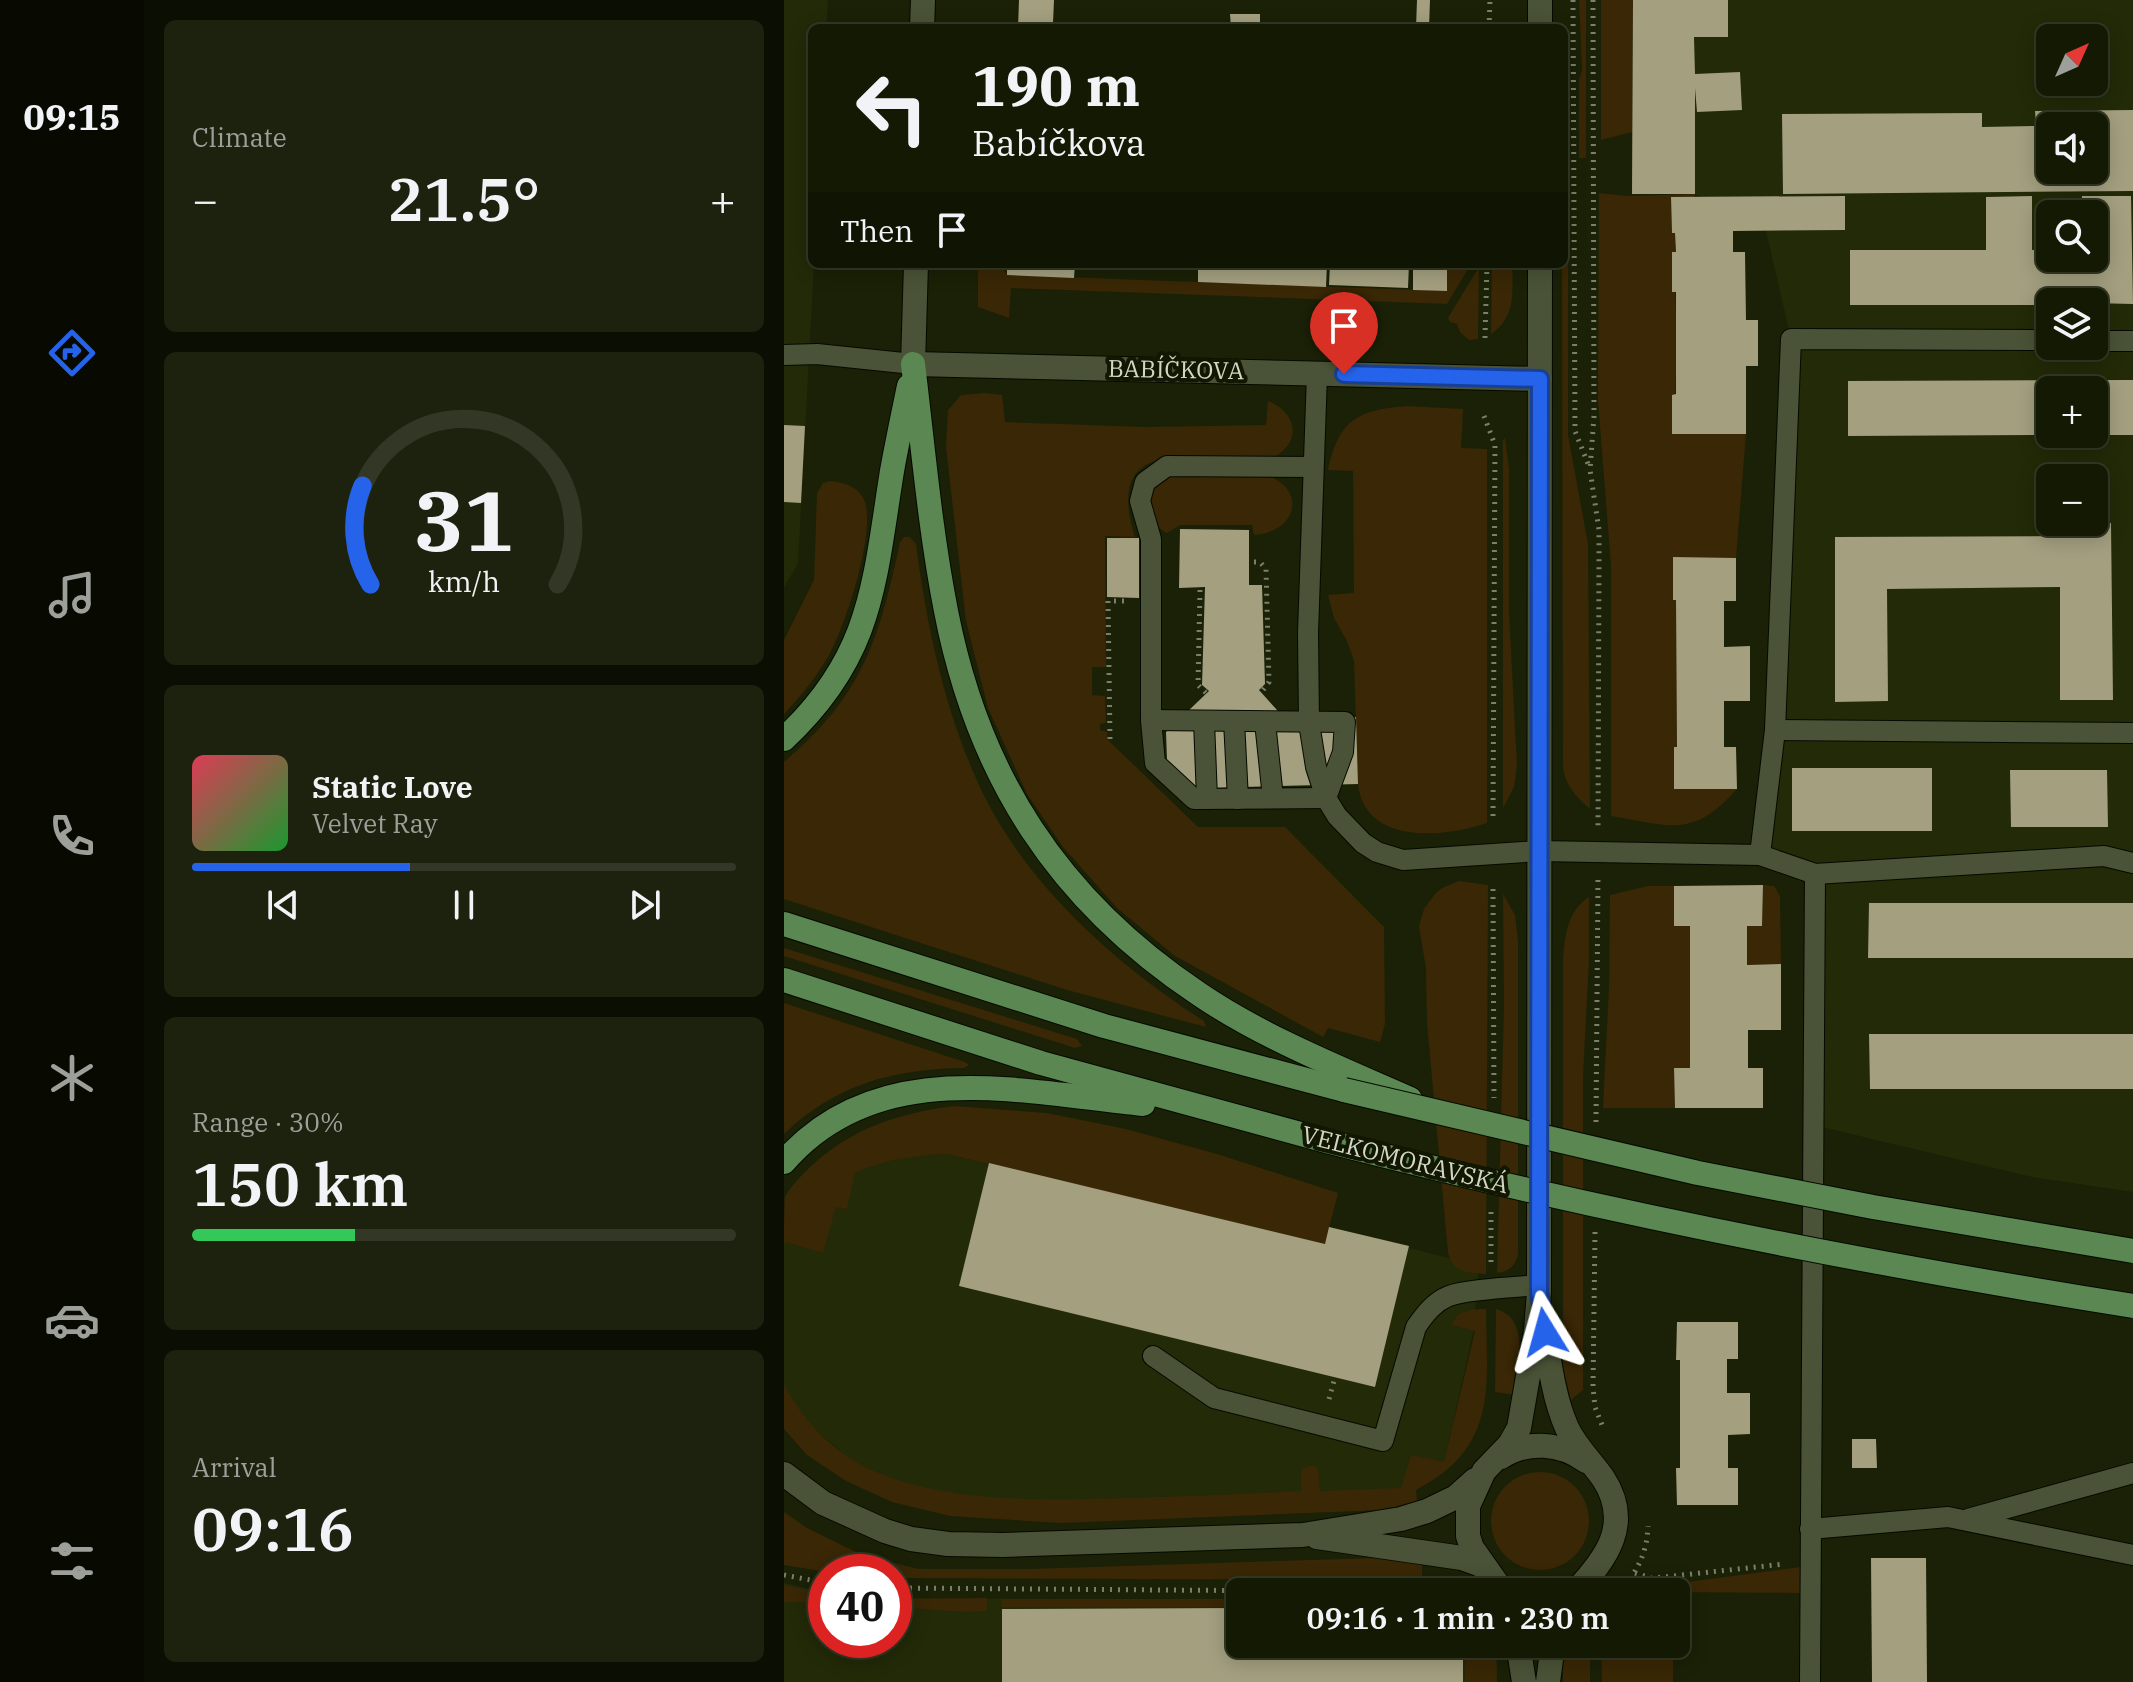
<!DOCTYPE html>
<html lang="en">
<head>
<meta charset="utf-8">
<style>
  :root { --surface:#141904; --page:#1d220e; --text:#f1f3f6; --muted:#9da09a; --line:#333826; --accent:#2563eb }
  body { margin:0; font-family:"IBM Plex Serif",serif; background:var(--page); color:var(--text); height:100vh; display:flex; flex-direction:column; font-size:30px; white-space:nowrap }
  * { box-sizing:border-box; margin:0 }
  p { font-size:26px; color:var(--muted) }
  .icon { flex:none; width:44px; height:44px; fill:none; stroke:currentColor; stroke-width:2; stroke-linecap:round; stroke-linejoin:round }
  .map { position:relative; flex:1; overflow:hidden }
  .details { display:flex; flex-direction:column; gap:20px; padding:20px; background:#0b0e02; width:640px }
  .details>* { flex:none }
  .guide { position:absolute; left:24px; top:24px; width:760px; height:244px; border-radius:12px; box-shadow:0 4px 20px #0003,0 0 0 2px var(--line); background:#141904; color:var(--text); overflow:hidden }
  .needle { width:52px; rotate:45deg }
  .controls { position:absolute; left:1252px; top:24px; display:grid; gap:16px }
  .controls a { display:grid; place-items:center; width:72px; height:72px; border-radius:12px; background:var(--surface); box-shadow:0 4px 20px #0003,0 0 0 2px var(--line); font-size:40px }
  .speed { position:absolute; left:24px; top:1554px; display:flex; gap:16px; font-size:40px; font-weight:700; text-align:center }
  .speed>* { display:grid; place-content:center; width:104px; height:104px; border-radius:50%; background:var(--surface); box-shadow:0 4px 20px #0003,0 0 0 2px var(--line); line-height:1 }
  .speed .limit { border:12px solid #d22; background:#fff; color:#111 }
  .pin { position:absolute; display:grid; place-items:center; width:68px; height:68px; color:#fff; margin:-82px -34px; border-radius:50% 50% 50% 0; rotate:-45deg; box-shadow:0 0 8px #0007 }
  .pin .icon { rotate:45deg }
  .me { position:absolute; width:88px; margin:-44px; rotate:352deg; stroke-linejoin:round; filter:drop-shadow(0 0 6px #0008) }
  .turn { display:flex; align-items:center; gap:28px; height:168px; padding:0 32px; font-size:36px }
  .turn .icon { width:104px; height:104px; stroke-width:2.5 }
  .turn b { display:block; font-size:56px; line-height:68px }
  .then { display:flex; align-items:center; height:76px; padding:0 32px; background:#0003; gap:16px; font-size:30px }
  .big { font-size:60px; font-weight:600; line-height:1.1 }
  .details .card { flex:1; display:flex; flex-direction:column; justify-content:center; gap:12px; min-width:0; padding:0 28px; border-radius:12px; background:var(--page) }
  .details .dial { align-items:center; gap:0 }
  .dial svg { height:208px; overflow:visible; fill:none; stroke:var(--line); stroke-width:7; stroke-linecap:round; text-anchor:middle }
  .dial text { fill:var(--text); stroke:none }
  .song { display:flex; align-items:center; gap:24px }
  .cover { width:96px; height:96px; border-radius:12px; background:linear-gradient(135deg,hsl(350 70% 55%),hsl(130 70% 35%)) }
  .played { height:8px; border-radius:4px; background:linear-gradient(90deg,var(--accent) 40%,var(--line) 40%) }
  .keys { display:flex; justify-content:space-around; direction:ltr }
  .heat { display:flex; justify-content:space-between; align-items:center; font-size:44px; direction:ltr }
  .charge { height:12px; border-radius:6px; background:linear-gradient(90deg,#34c759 30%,var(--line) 0) }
  .trip { position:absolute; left:442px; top:1578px; width:464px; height:80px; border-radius:12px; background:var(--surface); box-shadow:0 4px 20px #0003,0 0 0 2px var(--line); font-weight:600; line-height:80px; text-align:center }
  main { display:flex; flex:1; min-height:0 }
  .tabs { display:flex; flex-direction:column; width:144px; justify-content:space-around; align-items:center; background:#080a02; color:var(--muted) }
  .tabs .icon { width:56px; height:56px }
  .tabs .selected { color:var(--accent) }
  .tabs b { font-size:36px; color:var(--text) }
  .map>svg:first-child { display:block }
</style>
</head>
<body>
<main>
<nav class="tabs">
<b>09:15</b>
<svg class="icon selected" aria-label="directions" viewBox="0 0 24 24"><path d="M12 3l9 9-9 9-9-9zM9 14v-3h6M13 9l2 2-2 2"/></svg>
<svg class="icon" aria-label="music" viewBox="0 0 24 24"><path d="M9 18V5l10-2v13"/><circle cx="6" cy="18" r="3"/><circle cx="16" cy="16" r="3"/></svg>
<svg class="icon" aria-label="phone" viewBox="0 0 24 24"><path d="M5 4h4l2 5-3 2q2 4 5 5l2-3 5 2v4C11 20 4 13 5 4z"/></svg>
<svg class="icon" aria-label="climate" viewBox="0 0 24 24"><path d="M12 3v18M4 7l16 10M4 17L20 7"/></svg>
<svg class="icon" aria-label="car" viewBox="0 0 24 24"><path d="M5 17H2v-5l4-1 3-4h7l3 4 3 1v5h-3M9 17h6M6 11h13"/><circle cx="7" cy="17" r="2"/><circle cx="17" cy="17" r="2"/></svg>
<svg class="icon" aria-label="filters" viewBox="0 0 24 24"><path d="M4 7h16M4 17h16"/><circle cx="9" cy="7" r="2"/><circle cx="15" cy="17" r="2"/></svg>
</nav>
<section class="details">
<div class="card"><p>Climate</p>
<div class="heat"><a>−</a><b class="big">21.5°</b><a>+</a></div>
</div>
<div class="card dial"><svg viewBox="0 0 100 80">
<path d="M14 69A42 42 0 1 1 86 69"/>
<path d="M14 69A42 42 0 0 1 11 31" stroke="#2563eb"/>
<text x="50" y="56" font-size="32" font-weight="700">31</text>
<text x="50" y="72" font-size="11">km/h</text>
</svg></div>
<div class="card">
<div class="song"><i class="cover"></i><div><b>Static Love</b><p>Velvet Ray</p></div></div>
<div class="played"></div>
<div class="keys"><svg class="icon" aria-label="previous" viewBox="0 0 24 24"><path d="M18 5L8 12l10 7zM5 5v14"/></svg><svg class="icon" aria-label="pause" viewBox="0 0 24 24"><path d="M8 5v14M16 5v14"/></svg><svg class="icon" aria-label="next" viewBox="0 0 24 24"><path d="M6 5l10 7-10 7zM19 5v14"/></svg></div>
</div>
<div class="card"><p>Range · 30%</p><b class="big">150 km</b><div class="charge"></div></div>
<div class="card"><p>Arrival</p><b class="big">09:16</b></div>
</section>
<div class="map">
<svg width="1349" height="1682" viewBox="0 0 1349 1682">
  <rect width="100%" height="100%" fill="#1a2106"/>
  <!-- built -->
  <g fill="#222a08" fill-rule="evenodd">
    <polygon points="0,0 44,0 42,28 28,28 30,264 14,563 0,588"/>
    <path d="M848,0H1349V1192L1248,1177L1029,1125L1031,874L976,855L1007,339L982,231L911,194H848ZM1266,38H1310V82H1266ZM1266,126H1310V170H1266ZM1266,214H1310V258H1266ZM1266,302H1310V346H1266ZM1266,390H1310V434H1266ZM1266,478H1310V522H1266Z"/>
    <polygon points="162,1154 540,1244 545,1227 695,1266 689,1333 660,1463 619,1489 227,1502 130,1489 70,1463 18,1418 0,1390 0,1245 11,1226 71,1173 92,1163 121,1156"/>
    <polygon points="0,1583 42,1593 42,1640 110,1640 110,1598 456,1600 456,1644 708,1644 712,1649 713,1682 0,1682"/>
  </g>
  <!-- green -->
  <g fill="#392705">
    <polygon points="795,0 802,0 802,158 795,158 795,80 798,70"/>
    <polygon points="817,0 849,0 848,132 817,140"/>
    <path d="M784,179V435L804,544L806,809C792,797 780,784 779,765L778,264H780V182Z"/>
    <path d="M815,193L844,196L911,194L910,197L887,198L888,233H891L892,252L888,253C894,313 894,374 888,434H962L952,558H889V600H892L893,747H890V789H953C908,839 887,826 827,816V566L814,400Z"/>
    <polygon points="194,264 216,264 223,275 663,291 663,264 687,264 663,304 227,288 225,318 194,307"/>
    <path d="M708,264H728C729,291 732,318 707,334Z"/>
    <polygon points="695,267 694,339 685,340 676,332 673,324 666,322 664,318"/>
    <path d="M202,393L218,395L221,422L361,427L482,425L484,401C511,411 519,440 492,456C432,468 315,422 351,537L321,536L322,667H308V695L321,696L322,723L316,724V730L323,732V739L414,827H501L600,927L601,1024L596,1042L544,1028L539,1037L391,956L333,908L279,847L243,794L204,708L182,621L162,448L164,410L177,395Z"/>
    <path d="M623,406L679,409L677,448L703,449V823C661,838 580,845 574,784L570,661L563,641L550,618L544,595L570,593L569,471L544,470C555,420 573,410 623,406Z"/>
    <polygon points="721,438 725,469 725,613 733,766 730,787 719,808 719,440"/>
    <path d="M480,474C524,488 514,532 470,535L468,525H396L383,533C360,522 361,489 383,475Z"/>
    <path d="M45,481C61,482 79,488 82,506C89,540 62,624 45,655C33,676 17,696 0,714V640L30,580L33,493L39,483Z"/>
    <path d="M120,537H126L132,544C143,627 160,708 195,785C241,884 330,963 420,1021L422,1027L283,990L0,899V762C79,695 95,640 116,542Z"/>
    <path d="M675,881L704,885L702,1274C684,1273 669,1273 664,1253L643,1023L642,969L635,926L640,909L651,894L658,888Z"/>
    <polygon points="979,885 990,886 996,896 997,964 963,965 963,926 978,926"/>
    <polygon points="864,886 890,886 890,925 906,926 906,1068 890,1069 891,1108 819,1108 825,988 826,895"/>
    <path d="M719,894L731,915L734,941V1253C733,1264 725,1272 713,1273L720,1006Z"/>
    <path d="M805,897V960L799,1075V1390L787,1400L779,1368V960C781,936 783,911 805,897Z"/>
    <polygon points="0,948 293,1039 298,1046 291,1048 0,956"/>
    <path d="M0,1003L181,1062L185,1065L180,1068C110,1069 52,1084 0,1134Z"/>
    <path d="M170,1106L263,1113L342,1129L433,1154L554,1193L541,1244L162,1154C129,1156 102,1159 71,1173L63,1209L52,1207L39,1253L2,1242L0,1246C0,1233 0,1209 1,1197C6,1187 17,1176 25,1168C66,1129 114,1113 170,1106Z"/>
    <path d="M702,1309C703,1389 714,1447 632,1490L633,1501L598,1510L277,1523L166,1516L108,1502L62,1481L23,1455L0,1429V1384C19,1421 51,1454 90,1471C167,1504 258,1500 341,1498C400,1496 458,1494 517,1491V1469L529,1465L534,1468L536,1491L617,1488L627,1455L660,1462L691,1331L668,1325C672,1310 688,1309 702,1309Z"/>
    <path d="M712,1309C747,1318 733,1368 731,1395L711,1392Z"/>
    <circle cx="756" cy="1521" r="49"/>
    <polygon points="0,1512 23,1528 80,1556 135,1569 246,1569 591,1558 638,1563 638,1580 112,1578 110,1572 42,1572 0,1565"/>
    <polygon points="1016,1567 1017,1593 859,1592 873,1586"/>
    <polygon points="0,1585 42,1593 42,1602 0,1602"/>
    <polygon points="203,1598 203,1611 179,1612 110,1607 110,1599"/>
    <rect x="218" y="1599" width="238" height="8"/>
    <polygon points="681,1644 703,1644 712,1647 713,1682 681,1682"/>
    <polygon points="824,1644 889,1644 889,1682 818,1682 817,1647"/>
    <polygon points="806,1645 806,1682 779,1682 779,1647"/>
  </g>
  <!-- building -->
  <g fill="#a39f7f" fill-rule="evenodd">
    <polygon points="235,0 270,0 269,23 278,23 278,28 234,28"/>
    <polygon points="633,0 646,0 645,28 632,28"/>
    <polygon points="849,0 944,0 944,37 910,37 911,74 956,72 958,110 913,112 911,88 911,194 848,194"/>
    <polygon points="446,14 476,14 476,28 447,28"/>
    <path d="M1349,110V191L999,194L998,114L1198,113V127L1249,126H1252L1251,111ZM1266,126H1310V170H1266Z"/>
    <polygon points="1061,196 1061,230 949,231 949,252 961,252 962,320 974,320 974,366 962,366 962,434 888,434 888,395 892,394 892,292 888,292 888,252 892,252 891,233 888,233 887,197"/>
    <polygon points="1248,196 1248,250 1266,249 1266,258 1310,258 1310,214 1297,214 1298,196 1347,196 1349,304 1266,302 1266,305 1066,305 1066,250 1202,250 1202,197"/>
    <polygon points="223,264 291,264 290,278 223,275"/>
    <polygon points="414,264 543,264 542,287 414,282"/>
    <polygon points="546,264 625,264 624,288 545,285"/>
    <polygon points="629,264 663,264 663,291 629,290"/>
    <polygon points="1349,380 1349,435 1310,435 1310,390 1266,390 1266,435 1064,436 1064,381"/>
    <polygon points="0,425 21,426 17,503 0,502"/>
    <polygon points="1289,523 1327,523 1329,700 1276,700 1276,587 1103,589 1104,701 1051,702 1051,537 1289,536"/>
    <polygon points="396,529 465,530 465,585 478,585 481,684 475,690 501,719 572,717 574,784 384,789 382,732 425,691 418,685 421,587 395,588"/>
    <polygon points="323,538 355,538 355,598 323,597"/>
    <polygon points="889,557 952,558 952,601 940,601 940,647 966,646 966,701 940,701 940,747 952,747 953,789 890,789 890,747 893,747 892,600 889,600"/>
    <rect x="1008" y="768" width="140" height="63"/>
    <polygon points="1226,770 1323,770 1324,827 1227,827"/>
    <polygon points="979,885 978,926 963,926 963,965 997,964 997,1030 964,1030 964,1068 979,1068 979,1108 891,1108 890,1068 906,1068 906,926 890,926 890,886"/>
    <polygon points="1085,903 1349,903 1349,958 1084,958"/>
    <polygon points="1085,1034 1349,1034 1349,1089 1086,1089"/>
    <polygon points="205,1163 541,1244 545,1227 625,1246 591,1387 175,1286"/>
    <polygon points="893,1322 954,1322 954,1359 943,1359 943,1393 966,1393 966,1434 944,1435 944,1468 954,1468 954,1505 893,1505 892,1468 896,1468 896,1360 892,1360"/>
    <polygon points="1068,1439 1092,1439 1093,1468 1068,1468"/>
    <polygon points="1087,1558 1142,1558 1143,1682 1088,1682"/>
    <polygon points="456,1608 456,1644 679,1644 679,1682 218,1682 218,1609"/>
  </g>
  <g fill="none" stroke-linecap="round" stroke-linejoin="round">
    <defs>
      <g id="lane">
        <polyline points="1310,341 1349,341"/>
        <polyline points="0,355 33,354 129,364"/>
        <polyline points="533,374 524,633 525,723 532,767 542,798 553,816 579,843 593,852 619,860 755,851 976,855 1031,874 1320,856 1349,863"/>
        <polyline points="529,467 383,466 361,482 356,501 367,539 367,720 371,763 410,799 542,798"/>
        <polyline points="367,720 561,722 559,752 542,798"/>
        <polyline points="420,721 423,799"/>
        <polyline points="450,721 454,799"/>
        <polyline points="481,722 489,798"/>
        <polyline points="991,730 1349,733"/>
        <polyline points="976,855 991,730 1007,339 1266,340"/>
        <path d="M369,1356L430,1398L599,1441L632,1327C641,1314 650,1302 665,1296C682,1289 734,1287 755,1285"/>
        <polyline points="1184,1519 1349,1473"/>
        <polyline points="1026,1529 1164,1517 1349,1555"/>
        <polyline points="1026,1682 1031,874"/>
      </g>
      <polyline id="street" points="129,364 756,379"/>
      <g id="secondary">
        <polyline points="138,28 139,0"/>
        <polyline points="756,28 756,0"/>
        <polyline points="129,364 132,264"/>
        <path d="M760,1326C765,1359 769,1397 783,1428C792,1447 807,1461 819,1478C849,1524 822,1559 791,1592"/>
        <path d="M717,1457C744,1440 777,1443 802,1461"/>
        <polyline points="0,1474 39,1503 101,1531 127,1539 164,1544 219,1545 519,1535 617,1519 643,1511 672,1497 691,1480"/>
        <polyline points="533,1537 678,1558 697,1565 703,1571"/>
        <polyline points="719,1592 688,1548 684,1536 684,1506 700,1471 726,1444 735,1428 752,1330 755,1292 756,264"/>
        <polyline points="734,1644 740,1682"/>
        <polyline points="764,1682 769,1644"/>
      </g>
      <g id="primary">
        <path d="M129,364C139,446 146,530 162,611C194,776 274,900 415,994C478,1037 556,1068 626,1099"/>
        <path d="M0,739C89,656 90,583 108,471C113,443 119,415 125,386"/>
        <polyline points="0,924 320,1026 560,1090"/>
        <polyline points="0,980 257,1063 546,1142"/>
        <path d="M0,1162C93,1055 236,1092 359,1104"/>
      </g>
    </defs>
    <!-- lane casing -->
    <use href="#lane" stroke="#050a00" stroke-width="22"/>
    <!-- street casing -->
    <use href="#street" stroke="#050a00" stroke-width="26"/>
    <!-- secondary casing -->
    <use href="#secondary" stroke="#050a00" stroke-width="26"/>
    <!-- primary casing -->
    <use href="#primary" stroke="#050a00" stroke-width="26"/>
    <!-- path -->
    <g stroke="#7a806b" stroke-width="5" stroke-dasharray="2 6" stroke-linecap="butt">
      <polyline points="789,0 791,431 806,469"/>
      <polyline points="809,0 810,416 806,470 815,530 815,559 814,826"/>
      <polyline points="705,28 706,0"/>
      <polyline points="701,338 703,264"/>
      <polyline points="700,416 711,445 709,818"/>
      <polyline points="470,562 476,562 482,569 485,682 476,694"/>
      <polyline points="416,590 414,685 422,693"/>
      <polyline points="326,739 324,601 342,601"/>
      <polyline points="709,889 710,1098"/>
      <polyline points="812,1122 814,876"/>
      <polyline points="811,1232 809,1387 811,1407 818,1425"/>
      <polyline points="707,1262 707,1212"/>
      <polyline points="545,1399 551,1377"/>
      <polyline points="851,1573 867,1578 880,1577 1000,1564"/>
      <polyline points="0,1575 42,1583"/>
      <polyline points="110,1588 652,1592"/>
      <path d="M837,1592C853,1570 863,1554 864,1526"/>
    </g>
    <!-- lane -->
    <use href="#lane" stroke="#4a5337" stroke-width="20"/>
    <!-- street -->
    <use href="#street" stroke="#4a5337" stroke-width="24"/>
    <!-- secondary -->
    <use href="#secondary" stroke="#4a5337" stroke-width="24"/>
    <!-- primary -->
    <use href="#primary" stroke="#5a8752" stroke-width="24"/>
    <defs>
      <g id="primary-bridge">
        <polyline points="560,1090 914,1173 1089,1207 1349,1251"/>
        <path d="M546,1142C811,1210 1079,1263 1349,1306"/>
      </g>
    </defs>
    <!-- primary-bridge casing -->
    <use href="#primary-bridge" stroke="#050a00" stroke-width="26" stroke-linecap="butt"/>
    <!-- primary-bridge -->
    <use href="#primary-bridge" stroke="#5a8752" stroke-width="24"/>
  </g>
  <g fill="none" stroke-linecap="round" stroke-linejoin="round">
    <defs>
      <polyline id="route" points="560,374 756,379 755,1292 761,1332"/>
    </defs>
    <!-- route casing -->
    <use href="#route" stroke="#184099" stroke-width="20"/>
    <!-- route -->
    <use href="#route" stroke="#2563eb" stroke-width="14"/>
  </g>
  <g text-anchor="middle" stroke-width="8" stroke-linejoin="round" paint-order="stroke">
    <!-- street labels -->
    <g font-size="24" fill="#d1d6c6" stroke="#111701">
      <text transform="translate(392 370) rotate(1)" y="8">BABÍČKOVA</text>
      <text transform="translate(621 1160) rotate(14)" y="8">VELKOMORAVSKÁ</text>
    </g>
  </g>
</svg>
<div class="controls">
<a><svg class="needle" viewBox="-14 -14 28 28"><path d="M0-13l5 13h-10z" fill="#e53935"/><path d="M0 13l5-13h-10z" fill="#9da09a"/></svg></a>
<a><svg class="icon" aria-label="sound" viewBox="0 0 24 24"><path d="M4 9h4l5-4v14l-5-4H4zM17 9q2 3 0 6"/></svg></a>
<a><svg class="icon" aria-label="search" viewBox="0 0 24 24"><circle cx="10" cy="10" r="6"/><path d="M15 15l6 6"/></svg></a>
<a><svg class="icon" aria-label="layers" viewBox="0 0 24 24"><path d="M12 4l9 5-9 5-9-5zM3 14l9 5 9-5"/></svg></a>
<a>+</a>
<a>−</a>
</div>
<div class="speed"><div class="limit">40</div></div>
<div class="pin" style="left:560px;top:374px;background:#d93025"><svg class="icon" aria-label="arrive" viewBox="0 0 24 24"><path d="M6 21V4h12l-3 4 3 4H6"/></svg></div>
<svg class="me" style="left:761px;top:1332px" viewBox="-20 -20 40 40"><path d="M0-17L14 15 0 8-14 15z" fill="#2563eb" stroke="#fff" stroke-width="4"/></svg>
<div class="trip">09:16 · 1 min · 230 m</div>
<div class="guide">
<div class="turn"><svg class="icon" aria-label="left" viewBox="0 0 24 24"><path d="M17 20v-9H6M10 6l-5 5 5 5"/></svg><div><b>190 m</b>Babíčkova</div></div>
<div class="then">Then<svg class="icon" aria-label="arrive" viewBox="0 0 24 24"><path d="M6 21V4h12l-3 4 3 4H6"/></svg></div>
</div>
</div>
</main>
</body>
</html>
